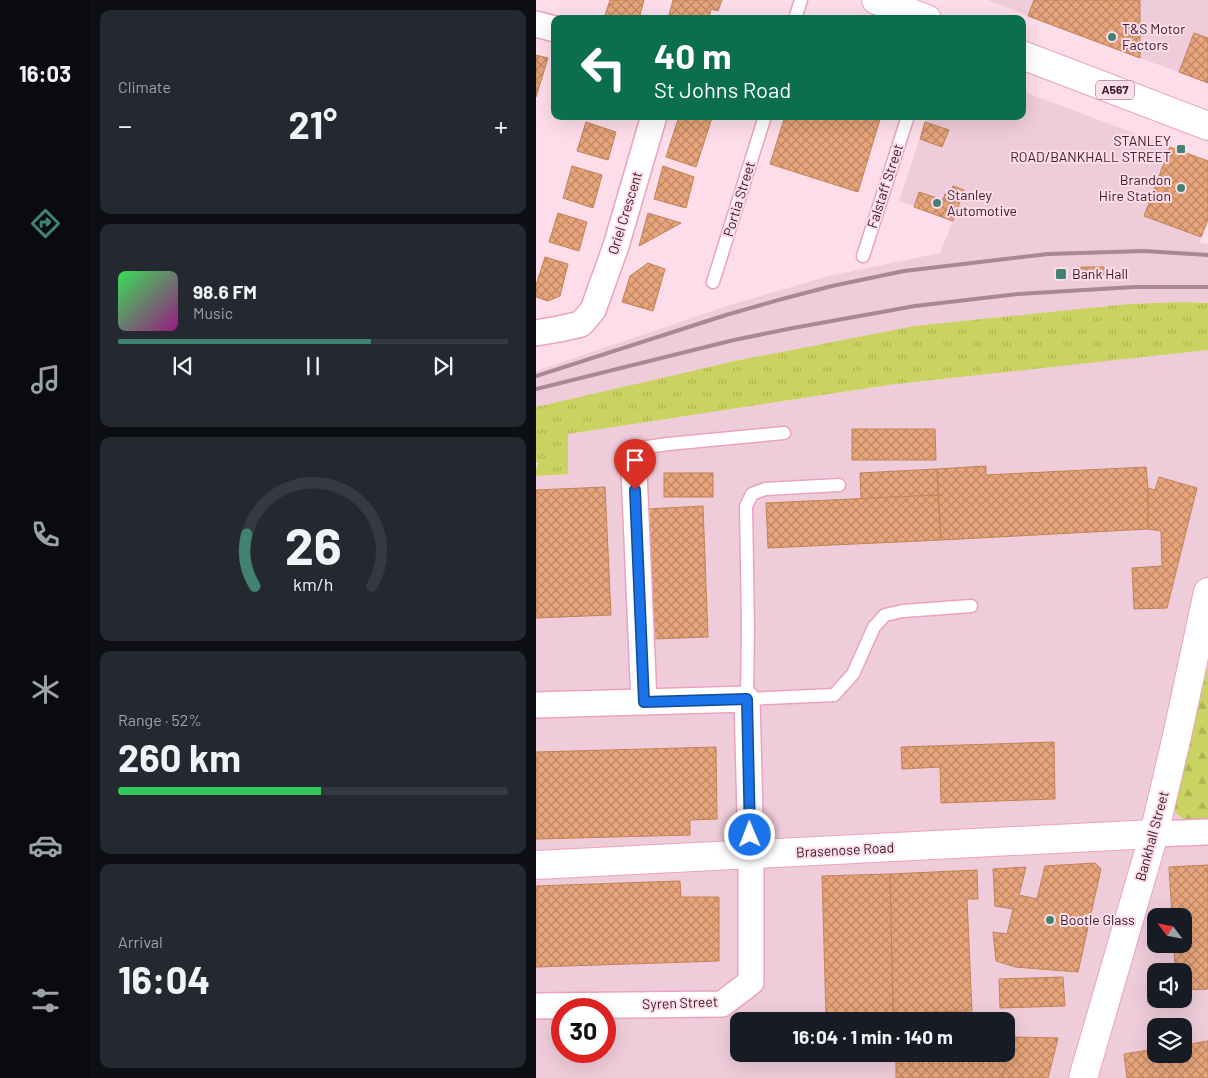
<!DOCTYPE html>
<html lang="en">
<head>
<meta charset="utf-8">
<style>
  :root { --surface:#171b24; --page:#242831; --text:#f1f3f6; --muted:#9ea1a6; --line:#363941; --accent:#428270 }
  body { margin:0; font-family:Barlow,sans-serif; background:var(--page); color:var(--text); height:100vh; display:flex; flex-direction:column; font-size:19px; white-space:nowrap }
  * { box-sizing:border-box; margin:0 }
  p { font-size:16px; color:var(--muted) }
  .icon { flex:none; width:28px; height:28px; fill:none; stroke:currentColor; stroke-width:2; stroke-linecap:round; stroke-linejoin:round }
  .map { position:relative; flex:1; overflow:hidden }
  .panel { display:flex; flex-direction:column; gap:10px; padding:10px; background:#0d0f14; width:446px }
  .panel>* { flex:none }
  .hud { position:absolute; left:15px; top:15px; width:475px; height:105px; border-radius:10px; box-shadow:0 5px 20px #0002; background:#0b6e4f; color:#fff; overflow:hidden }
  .needle { width:32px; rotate:302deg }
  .fabs { position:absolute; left:611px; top:908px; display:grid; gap:10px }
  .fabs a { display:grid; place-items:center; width:45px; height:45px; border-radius:10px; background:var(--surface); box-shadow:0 5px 20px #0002; font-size:25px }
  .speed { position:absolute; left:15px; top:998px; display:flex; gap:10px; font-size:25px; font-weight:700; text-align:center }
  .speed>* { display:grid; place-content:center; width:65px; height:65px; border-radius:50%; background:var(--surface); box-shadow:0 5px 20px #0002; line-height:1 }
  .speed .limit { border:8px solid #d22; background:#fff; color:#111 }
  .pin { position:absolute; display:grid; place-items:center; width:42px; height:42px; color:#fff; margin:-51px -21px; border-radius:50% 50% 50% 0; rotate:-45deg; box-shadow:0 0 5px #0007 }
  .pin .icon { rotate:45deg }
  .me { position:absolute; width:55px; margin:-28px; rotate:359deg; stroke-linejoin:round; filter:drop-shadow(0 0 4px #0008) }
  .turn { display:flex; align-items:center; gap:18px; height:105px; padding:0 20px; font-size:22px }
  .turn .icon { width:65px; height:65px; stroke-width:2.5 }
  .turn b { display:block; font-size:35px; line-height:42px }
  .big { font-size:38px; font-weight:700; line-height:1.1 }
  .panel .tile { flex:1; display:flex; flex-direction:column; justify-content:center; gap:8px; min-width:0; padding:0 18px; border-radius:10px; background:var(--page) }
  .panel .dial { align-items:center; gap:0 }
  .dial svg { height:130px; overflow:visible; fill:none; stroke:var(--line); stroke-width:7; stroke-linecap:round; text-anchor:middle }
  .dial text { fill:var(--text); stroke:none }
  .song { display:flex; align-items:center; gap:15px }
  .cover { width:60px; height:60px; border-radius:8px; background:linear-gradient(135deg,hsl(130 70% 55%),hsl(310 70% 35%)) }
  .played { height:5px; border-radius:2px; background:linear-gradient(90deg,var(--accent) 65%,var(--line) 65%) }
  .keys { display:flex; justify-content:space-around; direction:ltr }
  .heat { display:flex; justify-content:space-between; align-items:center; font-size:28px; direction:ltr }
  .charge { height:8px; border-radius:4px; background:linear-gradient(90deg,#34c759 52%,var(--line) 0) }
  .trip { position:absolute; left:194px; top:1012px; width:285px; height:50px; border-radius:10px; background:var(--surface); box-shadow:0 5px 20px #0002; font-weight:700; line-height:50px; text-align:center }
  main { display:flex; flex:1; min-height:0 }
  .dock { display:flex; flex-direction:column; width:90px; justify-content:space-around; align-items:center; background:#090b0e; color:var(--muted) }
  .dock .icon { width:35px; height:35px }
  .dock .on { color:var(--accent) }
  .dock b { font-size:22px; color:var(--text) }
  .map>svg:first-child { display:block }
</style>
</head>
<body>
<main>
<nav class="dock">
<b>16:03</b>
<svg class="icon on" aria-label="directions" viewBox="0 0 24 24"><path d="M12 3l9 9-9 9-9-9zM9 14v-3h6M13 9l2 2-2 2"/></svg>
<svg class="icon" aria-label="music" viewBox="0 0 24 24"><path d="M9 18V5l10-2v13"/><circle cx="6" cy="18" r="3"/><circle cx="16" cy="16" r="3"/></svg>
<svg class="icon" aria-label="phone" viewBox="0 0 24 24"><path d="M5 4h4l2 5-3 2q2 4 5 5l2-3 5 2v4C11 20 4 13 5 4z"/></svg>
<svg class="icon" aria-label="climate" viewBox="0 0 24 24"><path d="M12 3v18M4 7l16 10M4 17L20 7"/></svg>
<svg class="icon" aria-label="car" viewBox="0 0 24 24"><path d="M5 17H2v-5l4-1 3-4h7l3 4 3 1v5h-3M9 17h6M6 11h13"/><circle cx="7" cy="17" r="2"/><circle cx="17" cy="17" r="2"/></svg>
<svg class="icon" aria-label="filters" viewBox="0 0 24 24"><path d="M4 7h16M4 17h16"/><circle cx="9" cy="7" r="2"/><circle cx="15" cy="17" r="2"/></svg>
</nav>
<section class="panel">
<div class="tile"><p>Climate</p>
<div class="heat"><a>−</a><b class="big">21°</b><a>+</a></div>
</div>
<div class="tile">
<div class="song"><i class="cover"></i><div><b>98.6 FM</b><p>Music</p></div></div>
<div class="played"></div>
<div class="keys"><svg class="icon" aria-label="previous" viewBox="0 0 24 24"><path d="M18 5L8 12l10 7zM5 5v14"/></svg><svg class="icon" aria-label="pause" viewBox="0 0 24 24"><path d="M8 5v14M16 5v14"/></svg><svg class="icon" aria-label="next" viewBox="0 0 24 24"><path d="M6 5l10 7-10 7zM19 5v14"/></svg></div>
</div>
<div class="tile dial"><svg viewBox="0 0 100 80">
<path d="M14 69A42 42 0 1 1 86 69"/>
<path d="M14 69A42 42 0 0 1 9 37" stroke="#428270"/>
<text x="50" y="56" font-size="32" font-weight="700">26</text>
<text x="50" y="72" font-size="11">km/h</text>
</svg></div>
<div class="tile"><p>Range · 52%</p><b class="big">260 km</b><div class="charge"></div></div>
<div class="tile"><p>Arrival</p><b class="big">16:04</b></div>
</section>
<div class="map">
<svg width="672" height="1078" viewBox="0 0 672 1078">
  <defs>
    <pattern id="grass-tufts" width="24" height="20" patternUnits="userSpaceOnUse" patternTransform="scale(1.25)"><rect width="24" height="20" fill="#cad261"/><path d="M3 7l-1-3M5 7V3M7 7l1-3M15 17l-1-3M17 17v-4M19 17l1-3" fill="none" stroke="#aeb454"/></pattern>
    <pattern id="forest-firs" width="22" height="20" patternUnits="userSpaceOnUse" patternTransform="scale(1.25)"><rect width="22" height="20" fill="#cad261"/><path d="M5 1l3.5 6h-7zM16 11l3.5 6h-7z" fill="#aeb454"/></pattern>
    <pattern id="building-cross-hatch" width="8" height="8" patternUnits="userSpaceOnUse" patternTransform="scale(1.25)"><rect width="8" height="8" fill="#e8a57b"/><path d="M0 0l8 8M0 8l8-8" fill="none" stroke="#bd8665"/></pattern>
  </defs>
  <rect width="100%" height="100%" fill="#fddde9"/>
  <!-- built -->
  <g fill="#efccda" fill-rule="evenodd">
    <polygon points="451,0 672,0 672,83 604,58"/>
    <polygon points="486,91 672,161 672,220 665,237 664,243 672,244 672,303 647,302 592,304 378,326 199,361 0,407 0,371 197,304 293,276 404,253 417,221 363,201 391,116 486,116"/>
    <path d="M672,350V1078H0V476L32,474V434L352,385ZM620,916H648V944H620ZM620,971H648V999H620ZM26,1009H69V1051H26ZM202,1021H470V1054H202ZM620,1026H648V1054H620Z"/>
  </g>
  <!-- grass -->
  <polygon fill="url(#grass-tufts)" points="647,302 672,303 672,350 352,385 32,434 32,474 0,476 0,469 2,463 0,462 0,407 199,361 378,326 592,304"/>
  <!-- forest -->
  <polygon fill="url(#forest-firs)" points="672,667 672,823 655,825 634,808"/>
  <!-- building -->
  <g fill="url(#building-cross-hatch)" stroke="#c18259">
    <polygon points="74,0 108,0 103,19 82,19 69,15"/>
    <polygon points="137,0 186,0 182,11 175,9 173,19 143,19 133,15"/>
    <polygon points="498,0 604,0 604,58 492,16"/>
    <polygon points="658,33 672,38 672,83 643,72"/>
    <polygon points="0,55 12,58 0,97"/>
    <polygon points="143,116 171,116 176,118 160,167 130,157"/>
    <polygon points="249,116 345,116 322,192 234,164"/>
    <polygon points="50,122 80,132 72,160 41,151"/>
    <polygon points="389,122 413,130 406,147 384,139"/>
    <polygon points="634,147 672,161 672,220 665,237 608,216"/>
    <polygon points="36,166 66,175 57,208 27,198"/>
    <polygon points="127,166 158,177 150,208 118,199"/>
    <polygon points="417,186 428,190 417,221 378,207 383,192 407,200 409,194 411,195 414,189 416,189"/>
    <polygon points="22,213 51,222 43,251 13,242"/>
    <polygon points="112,213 145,223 103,246"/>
    <polygon points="9,257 32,264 24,296 12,301 0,297 0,285"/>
    <polygon points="112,263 129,269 117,311 86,302 94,276"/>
    <polygon points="545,267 568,267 568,274 544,274"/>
    <polygon points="316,429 399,429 400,460 316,460"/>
    <polygon points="450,466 450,475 610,467 612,488 612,529 405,540 401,469"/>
    <polygon points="401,469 402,495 325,499 324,473"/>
    <rect x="128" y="473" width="49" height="24"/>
    <polygon points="623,477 661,488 631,608 598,609 596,568 626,566 625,531 612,529 612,488 619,490"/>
    <polygon points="69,487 75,615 0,618 0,490"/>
    <polygon points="402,495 405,540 232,548 230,503"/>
    <polygon points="167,506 172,637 117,639 111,509"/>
    <polygon points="518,742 519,799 405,803 404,767 366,769 365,747"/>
    <polygon points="180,747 181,819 154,820 154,835 0,839 0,752"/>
    <polygon points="559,863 565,869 542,972 479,967 460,961 457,932 471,934 477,909 459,906 457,869 490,867 483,895 501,899 509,866"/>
    <polygon points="672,865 672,989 648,990 648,971 639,971 638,944 648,944 648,916 636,916 633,867"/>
    <polygon points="441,870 442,899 431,899 436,1011 357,1013 354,874"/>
    <polygon points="354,874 357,1013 290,1015 286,876"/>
    <polygon points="144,881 145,897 183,897 183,961 0,967 0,886"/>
    <polygon points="527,977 529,1006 464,1008 463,979"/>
    <polygon points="477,1037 522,1038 512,1078 466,1078"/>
    <polygon points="672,1041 672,1078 591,1078 588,1054 620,1049 620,1054 648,1054 648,1045"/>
    <polygon points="470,1044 475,1044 466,1078 360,1078 360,1060 377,1060 377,1054 470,1054"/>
  </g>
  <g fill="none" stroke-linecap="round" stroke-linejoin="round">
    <defs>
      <g id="service">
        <polyline points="259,19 265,0"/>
        <polyline points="327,256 372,116"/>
        <polyline points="177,282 229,116"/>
        <polyline points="98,471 101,456 111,447 132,444 248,433"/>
        <polyline points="303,485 229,489 216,494 210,506 212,627 211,699 298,695 317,674 338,627 349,615 367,611 435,606"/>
      </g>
      <g id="minor">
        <polyline points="0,24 19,29"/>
        <polyline points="0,333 23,329 45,324 57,310 80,246 118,116"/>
        <polyline points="98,471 108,702"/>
        <polyline points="0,705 211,699 215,854 215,982 186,1004 0,1006"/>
        <polyline points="618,834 672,832"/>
      </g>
      <polyline id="secondary" points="0,865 618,834"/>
      <g id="primary">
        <polyline points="340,0 391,19"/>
        <polyline points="486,55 672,126"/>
        <polyline points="547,1078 618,834 641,736 672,592"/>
      </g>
    </defs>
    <!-- service casing -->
    <use href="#service" stroke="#eca1c0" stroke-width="15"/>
    <!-- minor casing -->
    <use href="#minor" stroke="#eca1c0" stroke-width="28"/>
    <!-- secondary casing -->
    <use href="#secondary" stroke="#eca1c0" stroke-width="30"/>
    <!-- primary casing -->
    <use href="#primary" stroke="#eca1c0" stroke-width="30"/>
    <!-- service -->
    <use href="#service" stroke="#fff" stroke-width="12"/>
    <!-- minor -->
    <use href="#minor" stroke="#fff" stroke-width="25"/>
    <!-- secondary -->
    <use href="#secondary" stroke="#fff" stroke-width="28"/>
    <!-- primary -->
    <use href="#primary" stroke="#fff" stroke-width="28"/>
    <!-- rail -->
    <g stroke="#a78894" stroke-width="4">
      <polyline points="0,376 190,315 246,299 296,286 368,271 512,254 608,251 672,255"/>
      <polyline points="0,389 198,340 257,328 379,306 482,294 598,287 672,287"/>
    </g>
  </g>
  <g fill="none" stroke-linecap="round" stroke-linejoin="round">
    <defs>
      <polyline id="route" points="99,490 108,702 211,699 214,835"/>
    </defs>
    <!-- route casing -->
    <use href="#route" stroke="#114b97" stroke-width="12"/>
    <!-- route -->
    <use href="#route" stroke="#1a73e8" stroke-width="9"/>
  </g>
  <!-- markers -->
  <g fill="#428270" stroke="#fddde9" stroke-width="2">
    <circle cx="576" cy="37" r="5"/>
    <rect x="640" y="144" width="10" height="10" rx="2.5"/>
    <circle cx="645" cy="188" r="5"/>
    <circle cx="401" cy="203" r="5"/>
    <rect x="519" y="268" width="12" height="12" rx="2.5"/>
    <circle cx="514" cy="920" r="5"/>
  </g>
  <g text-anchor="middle" stroke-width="4" stroke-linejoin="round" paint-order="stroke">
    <!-- shield labels -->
    <rect fill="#fddde9" stroke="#775965" stroke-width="1" x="560" y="80.5" width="38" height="19" rx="4"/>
    <g font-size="12" font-weight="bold" fill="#3d202c">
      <text x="579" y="94">A567</text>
    </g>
    <!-- poi labels -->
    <g font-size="14" fill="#3d202c" stroke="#fddde9" text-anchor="start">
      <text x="586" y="34">T&amp;S Motor<tspan x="586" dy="16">Factors</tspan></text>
      <text x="635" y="146" text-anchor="end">STANLEY<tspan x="635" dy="16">ROAD/BANKHALL STREET</tspan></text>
      <text x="635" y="185" text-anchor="end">Brandon<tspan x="635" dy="16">Hire Station</tspan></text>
      <text x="411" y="200">Stanley<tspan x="411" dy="16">Automotive</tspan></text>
      <text x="536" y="279">Bank Hall</text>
      <text x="524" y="925">Bootle Glass</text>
    </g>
    <!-- street labels -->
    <g font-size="14" fill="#3d202c" stroke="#fddde9">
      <text transform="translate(349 186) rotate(-72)" y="5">Falstaff Street</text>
      <text transform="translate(203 199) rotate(-73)" y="5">Portia Street</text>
      <text transform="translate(89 213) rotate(-73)" y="5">Oriel Crescent</text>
      <text transform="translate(616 836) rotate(-75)" y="5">Bankhall Street</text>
      <text transform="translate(309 850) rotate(-3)" y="5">Brasenose Road</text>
      <text transform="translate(144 1003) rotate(-2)" y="5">Syren Street</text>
    </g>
  </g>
</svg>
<div class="fabs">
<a><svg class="needle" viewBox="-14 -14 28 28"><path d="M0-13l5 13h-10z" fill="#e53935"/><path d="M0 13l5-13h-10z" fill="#9ea1a6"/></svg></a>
<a><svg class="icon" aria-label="sound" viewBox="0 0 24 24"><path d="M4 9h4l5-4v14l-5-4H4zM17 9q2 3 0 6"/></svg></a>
<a><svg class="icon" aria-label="layers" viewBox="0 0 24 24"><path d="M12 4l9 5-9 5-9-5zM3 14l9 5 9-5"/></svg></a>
</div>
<div class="speed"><div class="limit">30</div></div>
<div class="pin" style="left:99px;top:490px;background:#d93025"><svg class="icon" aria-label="arrive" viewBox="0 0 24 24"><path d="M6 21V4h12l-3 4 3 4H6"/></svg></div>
<svg class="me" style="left:214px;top:835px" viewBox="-20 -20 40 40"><circle r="17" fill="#1a73e8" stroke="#fff" stroke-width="3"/><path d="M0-11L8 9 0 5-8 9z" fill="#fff"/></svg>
<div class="trip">16:04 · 1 min · 140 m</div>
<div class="hud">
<div class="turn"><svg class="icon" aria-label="left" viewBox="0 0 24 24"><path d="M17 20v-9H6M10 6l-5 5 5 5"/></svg><div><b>40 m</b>St Johns Road</div></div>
</div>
</div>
</main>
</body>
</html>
